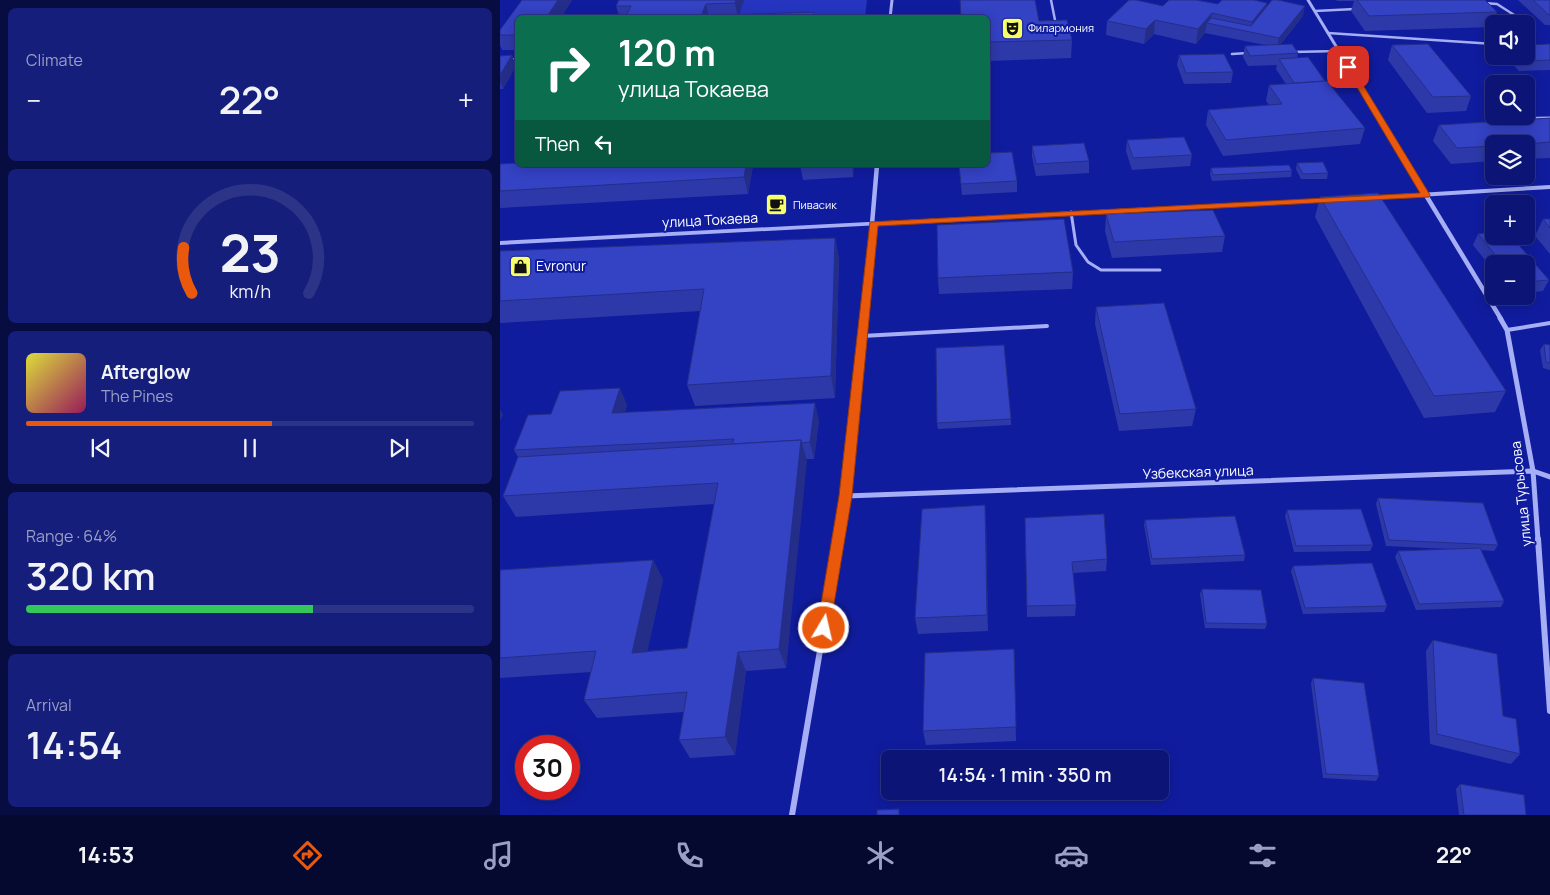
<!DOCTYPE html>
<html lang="en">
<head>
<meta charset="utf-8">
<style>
  :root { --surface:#0c1576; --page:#151e7b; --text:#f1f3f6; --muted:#9a9fc5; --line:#2c3488; --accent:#ea580c }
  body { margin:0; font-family:Manrope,sans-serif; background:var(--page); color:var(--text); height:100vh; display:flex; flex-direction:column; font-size:19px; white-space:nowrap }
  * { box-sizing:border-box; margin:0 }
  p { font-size:16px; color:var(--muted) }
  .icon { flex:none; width:28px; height:28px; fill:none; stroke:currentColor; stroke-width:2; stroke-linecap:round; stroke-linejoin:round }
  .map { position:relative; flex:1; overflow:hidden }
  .side { display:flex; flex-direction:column; gap:8px; padding:8px; background:#070c41; width:500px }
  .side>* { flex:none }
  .hud { position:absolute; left:15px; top:15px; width:475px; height:152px; border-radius:8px; box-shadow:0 2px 12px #0003,0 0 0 1px var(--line); background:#0b6e4f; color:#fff; overflow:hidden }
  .fabs { position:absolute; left:985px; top:15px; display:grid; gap:10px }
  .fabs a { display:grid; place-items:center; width:50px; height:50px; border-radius:8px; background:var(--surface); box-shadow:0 2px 12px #0003,0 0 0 1px var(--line); font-size:25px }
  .speed { position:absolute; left:15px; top:735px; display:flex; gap:10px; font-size:25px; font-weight:700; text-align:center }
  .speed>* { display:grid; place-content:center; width:65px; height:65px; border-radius:50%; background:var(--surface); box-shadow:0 2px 12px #0003,0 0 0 1px var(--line); line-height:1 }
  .speed .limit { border:8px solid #d22; background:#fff; color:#111 }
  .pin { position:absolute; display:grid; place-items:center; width:42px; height:42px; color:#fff; margin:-21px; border-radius:10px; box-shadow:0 2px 8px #0006 }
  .me { position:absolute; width:55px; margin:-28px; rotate:9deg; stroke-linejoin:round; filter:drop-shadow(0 0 4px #0008) }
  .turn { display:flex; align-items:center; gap:18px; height:105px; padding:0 20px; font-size:22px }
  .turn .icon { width:65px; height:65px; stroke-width:2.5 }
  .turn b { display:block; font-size:35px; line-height:42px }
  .then { display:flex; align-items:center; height:48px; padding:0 20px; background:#0003; gap:10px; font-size:19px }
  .big { font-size:38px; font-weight:600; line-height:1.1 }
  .side .tile { flex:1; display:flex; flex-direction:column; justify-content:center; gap:8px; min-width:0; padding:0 18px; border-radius:8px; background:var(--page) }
  .side .dial { align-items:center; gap:0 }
  .dial svg { height:130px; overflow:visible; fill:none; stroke:var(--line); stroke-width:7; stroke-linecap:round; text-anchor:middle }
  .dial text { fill:var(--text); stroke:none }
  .song { display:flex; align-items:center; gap:15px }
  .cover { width:60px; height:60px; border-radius:8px; background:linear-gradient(135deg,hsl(60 70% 55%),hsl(330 70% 35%)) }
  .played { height:5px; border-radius:2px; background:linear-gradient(90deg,var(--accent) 55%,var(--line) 55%) }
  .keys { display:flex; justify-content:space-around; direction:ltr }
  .heat { display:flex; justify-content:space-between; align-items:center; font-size:28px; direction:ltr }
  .charge { height:8px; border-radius:4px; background:linear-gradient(90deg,#34c759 64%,var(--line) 0) }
  .trip { position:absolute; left:381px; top:750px; width:288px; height:50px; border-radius:8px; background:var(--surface); box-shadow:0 2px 12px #0003,0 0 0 1px var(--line); font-weight:600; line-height:50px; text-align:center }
  .menu { display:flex; height:80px; justify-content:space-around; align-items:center; background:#05082f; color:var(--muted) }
  .menu .icon { width:35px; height:35px }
  .menu .active { color:var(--accent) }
  .menu b { font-size:22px; color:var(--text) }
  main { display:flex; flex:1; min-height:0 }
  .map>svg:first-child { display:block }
</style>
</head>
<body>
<main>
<section class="side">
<div class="tile"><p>Climate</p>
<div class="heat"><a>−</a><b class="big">22°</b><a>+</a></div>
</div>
<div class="tile dial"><svg viewBox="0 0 100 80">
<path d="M14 69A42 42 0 1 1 86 69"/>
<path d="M14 69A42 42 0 0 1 9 41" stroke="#ea580c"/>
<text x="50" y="56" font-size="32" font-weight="700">23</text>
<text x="50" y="72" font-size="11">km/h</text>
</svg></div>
<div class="tile">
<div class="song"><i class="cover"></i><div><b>Afterglow</b><p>The Pines</p></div></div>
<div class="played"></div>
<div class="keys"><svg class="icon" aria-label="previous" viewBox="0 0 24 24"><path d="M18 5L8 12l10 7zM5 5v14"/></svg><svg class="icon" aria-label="pause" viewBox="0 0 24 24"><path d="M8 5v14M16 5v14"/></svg><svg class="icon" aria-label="next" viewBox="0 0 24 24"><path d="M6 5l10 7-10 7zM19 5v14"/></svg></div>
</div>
<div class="tile"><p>Range · 64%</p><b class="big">320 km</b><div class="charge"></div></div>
<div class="tile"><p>Arrival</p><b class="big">14:54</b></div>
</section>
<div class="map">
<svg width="1050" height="815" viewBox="0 0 1050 815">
  <rect width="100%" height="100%" fill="#101c9e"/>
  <!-- green -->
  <polygon fill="#2635bf" points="244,0 367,0 365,17 238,18"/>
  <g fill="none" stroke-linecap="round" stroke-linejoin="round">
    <!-- service-far2 -->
    <g stroke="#a6aef5" stroke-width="2.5">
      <polyline points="551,0 556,25"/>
      <polyline points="984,3 997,4 1022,20"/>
      <polyline points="815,11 855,9"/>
      <polyline points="828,33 994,44"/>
      <polyline points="792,52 839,51"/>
      <polyline points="732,54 748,53"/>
      <polyline points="0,60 18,59"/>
    </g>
    <!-- service-far1 -->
    <polyline stroke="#a6aef5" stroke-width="3" points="571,212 576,245 588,262 601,270 660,270"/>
    <!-- service -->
    <g stroke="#a6aef5" stroke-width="4">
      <polyline points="1007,330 1050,323"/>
      <polyline points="362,336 547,326"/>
    </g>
    <!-- minor-far3 -->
    <g stroke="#a6aef5" stroke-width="3">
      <polyline points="808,0 894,142"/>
      <polyline points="390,18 392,0"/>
      <polyline points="998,119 1050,118"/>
    </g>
    <!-- minor-far2 -->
    <g stroke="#a6aef5" stroke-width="4.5">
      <polyline points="893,141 1001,319"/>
      <polyline points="364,319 377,165"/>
    </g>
    <!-- minor-far1 -->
    <g stroke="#a6aef5" stroke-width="5">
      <polyline points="1000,318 1007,330 1033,471 1038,540"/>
      <polyline points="346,496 1033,471 1050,477"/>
      <polyline points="339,540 346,496 364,318"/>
    </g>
    <!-- minor -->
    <g stroke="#a6aef5" stroke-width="6">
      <polyline points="1038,539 1050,711"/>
      <polyline points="292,815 339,539"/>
    </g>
    <!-- tertiary -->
    <g fill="#a6aef5" fill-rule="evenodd">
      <polygon points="1050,185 1050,189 869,200 866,198 869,196"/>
      <polygon points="831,198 834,200 833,201 0,245 0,241"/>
    </g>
  </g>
  <!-- wall -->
  <g fill="#2d39a9">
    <polygon points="22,0 72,0 61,18 18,18 18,50 2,50 0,45 0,30"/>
    <polygon points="244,0 239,14 314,12 315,18 120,18 116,6"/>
    <polygon points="836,0 985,0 997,12 992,27 865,31 851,11 854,1 837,1"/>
    <polygon points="1018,0 1050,0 1050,25 1045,25"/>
    <polygon points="767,3 766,8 803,16 780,45 798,53 797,58 825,81 865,128 860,144 723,156 706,125 708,110 769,105 766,101 769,85 786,84 776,69 777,65 748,66 743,57 745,46 765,45 705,33 696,44 654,34 644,44 606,35 607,21 663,6"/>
    <polygon points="488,18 539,21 572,40 571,58 488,61"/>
    <polygon points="1050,44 1050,70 1019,71 1005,56 1026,56"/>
    <polygon points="892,45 971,96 966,111 927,113 888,60"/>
    <polygon points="12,55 16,66 3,89 0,89 0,56"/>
    <polygon points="679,55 733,72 731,83 684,84 677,65"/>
    <polygon points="1050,118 1050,158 1026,159 1026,144 994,144 994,161 951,164 933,141 939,125"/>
    <polygon points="627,140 692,155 690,166 632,170 626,151"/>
    <polygon points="532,146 589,161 589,173 536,176 532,157"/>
    <polygon points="797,163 828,173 827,179 801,179 796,169"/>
    <polygon points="300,165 354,165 353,177 303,180"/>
    <polygon points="459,165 517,181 517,192 462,195"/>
    <polygon points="253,166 248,194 0,208 0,191"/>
    <polygon points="711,168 792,171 791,177 712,181 710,174"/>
    <polygon points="820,197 1006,391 995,412 924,418 815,217"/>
    <polygon points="606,214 725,236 722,252 612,258 605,231"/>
    <polygon points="1043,219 1050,219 1050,254 1035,236"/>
    <polygon points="994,232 994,236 1011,236 1049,280 1043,291 1026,293 1026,264 994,264 994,271 973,245 978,234"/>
    <polygon points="335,238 339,259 335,398 195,406 187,385 200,311 0,323 0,251"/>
    <polygon points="573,272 572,289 439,294 438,278"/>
    <polygon points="596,307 696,409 692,426 619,431 595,324"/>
    <polygon points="1044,344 1050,345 1050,370 1043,368 1040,350"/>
    <polygon points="127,405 125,412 319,420 314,459 306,459 286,668 246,671 235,755 190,758 179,740 184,712 97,718 84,700 91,672 0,678 0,570 153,560 163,580 147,651 187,648 214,504 16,517 3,496 18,457 14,450 51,414"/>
    <polygon points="511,419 511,425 438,429 437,423"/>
    <polygon points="878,498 998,545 994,551 981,550 1004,601 1001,607 916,610 895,557 898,551 950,549 886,546 876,504"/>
    <polygon points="787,510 873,545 870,551 794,552 785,516"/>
    <polygon points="645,520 745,555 744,561 651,565 644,525"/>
    <polygon points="486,522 488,631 418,634 415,618"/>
    <polygon points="525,529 607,559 606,571 573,573 576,605 575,616 527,617"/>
    <polygon points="793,566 887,606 884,612 803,614 791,571"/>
    <polygon points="702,589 767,624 765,629 705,628 700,594"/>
    <polygon points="933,640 1003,716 1020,754 1011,764 930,744 926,651"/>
    <polygon points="514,649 516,741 426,745 423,731"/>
    <polygon points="813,678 879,776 876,781 823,778 811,683"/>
    <polygon points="960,784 1026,815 959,815 956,789"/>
  </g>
  <!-- shaded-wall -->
  <g fill="#242e89">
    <polygon points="58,0 72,0 61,18 46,18"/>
    <polygon points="236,0 244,0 238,18 235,3"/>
    <polygon points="767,3 765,17 750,32 752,22"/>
    <polygon points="206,4 209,18 201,18"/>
    <polygon points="805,6 803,16 777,48 779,38"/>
    <polygon points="712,13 710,23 707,23 705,33 696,44 698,29"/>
    <polygon points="655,20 654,34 644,44 646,29"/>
    <polygon points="12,55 16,66 3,89 0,82 0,75"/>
    <polygon points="246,165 252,165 253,166 248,194 244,177"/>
    <polygon points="352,165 354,165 353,177"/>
    <polygon points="335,238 339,259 335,398 331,376"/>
    <polygon points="120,388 127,405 120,430 112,413"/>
    <polygon points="315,403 319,420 314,459 310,442"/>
    <polygon points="0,409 3,415 0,421"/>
    <polygon points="301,440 307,461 286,668 279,649"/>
    <polygon points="485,505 486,522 488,631 487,615"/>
    <polygon points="153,560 163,580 143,672 132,653"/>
    <polygon points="238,652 246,671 235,755 225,737"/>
  </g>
  <!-- building -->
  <g fill="#3442c4" stroke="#242e89">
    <polygon points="22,0 58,0 46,18 18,18 18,35 0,35 0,30"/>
    <polygon points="119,0 236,0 235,3 206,4 201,16 140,18 125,18 131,6 116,6"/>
    <polygon points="460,0 535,0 539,21 567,20 572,40 488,42 488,18 461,18"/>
    <polygon points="629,0 636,0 663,6 669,0 696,0 718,4 722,0 754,0 767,3 752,22 712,13 698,29 655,20 646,29 607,21"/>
    <polygon points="772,0 778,0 805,6 779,38 707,23 711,18 751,26"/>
    <polygon points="857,0 985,0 997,12 869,16"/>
    <polygon points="1033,0 1050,0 1050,15 1049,15"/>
    <polygon points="314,12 313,18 141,18"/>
    <polygon points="792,44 798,53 750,56 745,46"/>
    <polygon points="928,44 971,96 933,97 892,45"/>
    <polygon points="1050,44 1050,60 1023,61 1018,56 1026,56 1026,45"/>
    <polygon points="724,54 733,72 686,73 679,55"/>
    <polygon points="12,55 0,75 0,56"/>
    <polygon points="808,57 825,81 794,83 779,59"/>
    <polygon points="827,81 865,128 726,140 708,110 782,104 769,85"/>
    <polygon points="1050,118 1050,142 1026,144 994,144 994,146 957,148 939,125"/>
    <polygon points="684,137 692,155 633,158 627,140"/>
    <polygon points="584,143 589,161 536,164 532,146"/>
    <polygon points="512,152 517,181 461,184 459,165 488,165 488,153"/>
    <polygon points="823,162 828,173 803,174 797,163"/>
    <polygon points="18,163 18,165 246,165 244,177 0,191 0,164"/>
    <polygon points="789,165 792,171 713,175 711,168"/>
    <polygon points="878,193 1006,391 934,396 820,197"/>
    <polygon points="713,210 725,236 614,242 606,214"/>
    <polygon points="564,219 573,272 438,278 437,225"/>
    <polygon points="1043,219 1050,219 1050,228"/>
    <polygon points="994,232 994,236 1011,236 1049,280 1026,282 1026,264 1003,264 978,234"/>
    <polygon points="335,238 331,376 187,385 204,289 0,301 0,251"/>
    <polygon points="664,303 696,409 620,414 596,307"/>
    <polygon points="1044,344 1050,345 1050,363 1046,362"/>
    <polygon points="504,345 511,419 437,423 436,348"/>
    <polygon points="120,388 112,413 315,403 310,442 302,443 301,440 232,444 234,439 14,450 28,415 51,414 60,391"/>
    <polygon points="301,440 279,649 238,652 225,737 179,740 187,692 84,700 96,651 0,658 0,570 153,560 132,653 187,648 218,483 3,496 18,457"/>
    <polygon points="878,498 983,503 998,545 889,540"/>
    <polygon points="485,505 487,615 415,618 422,509"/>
    <polygon points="861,509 873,545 796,546 787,510"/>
    <polygon points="604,514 607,559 572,562 576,605 527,606 525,518"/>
    <polygon points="735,516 745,555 652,559 645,520"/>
    <polygon points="980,548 1004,601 919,604 898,551"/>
    <polygon points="872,563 887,606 805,608 793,566"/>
    <polygon points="702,589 761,590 767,624 706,623"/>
    <polygon points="933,640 997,654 1003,716 1016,719 1020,754 937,734"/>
    <polygon points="514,649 516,727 423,731 425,653"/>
    <polygon points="813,678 864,683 879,776 826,774"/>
    <polygon points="960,784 1024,795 1026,815 964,815"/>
    <polygon points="399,809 399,815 377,815 377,810"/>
  </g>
  <!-- route -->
  <polygon fill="#ea580c" stroke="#983908" points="848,64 852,67 930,195 929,197 378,226 352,496 330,628 328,632 324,634 319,632 317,628 339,496 370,222 920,193 845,67"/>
  <!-- icons -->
  <defs>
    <symbol id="theatre-square" viewBox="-11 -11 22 22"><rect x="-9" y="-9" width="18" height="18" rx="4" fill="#f6ff6a" stroke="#101c9e"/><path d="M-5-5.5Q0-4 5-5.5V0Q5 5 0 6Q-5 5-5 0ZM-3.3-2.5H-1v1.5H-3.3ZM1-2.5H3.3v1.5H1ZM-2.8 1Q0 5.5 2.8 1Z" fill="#111"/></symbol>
    <symbol id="cafe-square" viewBox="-11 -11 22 22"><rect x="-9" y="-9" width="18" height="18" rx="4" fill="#f6ff6a" stroke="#101c9e"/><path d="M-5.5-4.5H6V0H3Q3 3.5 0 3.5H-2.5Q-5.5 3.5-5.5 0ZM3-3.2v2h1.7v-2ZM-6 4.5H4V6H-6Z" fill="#111"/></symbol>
    <symbol id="shop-square" viewBox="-11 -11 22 22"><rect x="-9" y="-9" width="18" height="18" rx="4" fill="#f6ff6a" stroke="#101c9e"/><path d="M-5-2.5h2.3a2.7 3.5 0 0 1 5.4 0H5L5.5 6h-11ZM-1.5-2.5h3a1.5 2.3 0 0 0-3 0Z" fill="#111"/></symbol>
  </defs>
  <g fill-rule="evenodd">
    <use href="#theatre-square" x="500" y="16" width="25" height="25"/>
    <use href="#cafe-square" x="264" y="192" width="25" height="25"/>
    <use href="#shop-square" x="8" y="254" width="25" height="25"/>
  </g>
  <g text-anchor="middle" stroke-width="4" stroke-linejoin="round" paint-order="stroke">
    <!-- far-poi labels -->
    <g font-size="11" fill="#fff" stroke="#101c9e" text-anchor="start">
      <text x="528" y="32">Филармония</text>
      <text x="293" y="209">Пивасик</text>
    </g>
    <!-- street labels -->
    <g font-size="14" fill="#fff" stroke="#101c9e">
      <text transform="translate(210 220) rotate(-3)" y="5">улица Токаева</text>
      <text transform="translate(698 472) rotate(-2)" y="5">Узбекская улица</text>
      <text transform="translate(1021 494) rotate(-96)" y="5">улица Турысова</text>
    </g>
    <!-- poi labels -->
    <g font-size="14" fill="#fff" stroke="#101c9e" text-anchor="start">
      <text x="36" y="271">Evronur</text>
    </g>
  </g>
</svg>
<div class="fabs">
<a><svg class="icon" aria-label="sound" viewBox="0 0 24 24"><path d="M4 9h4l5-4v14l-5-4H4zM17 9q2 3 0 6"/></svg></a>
<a><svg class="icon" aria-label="search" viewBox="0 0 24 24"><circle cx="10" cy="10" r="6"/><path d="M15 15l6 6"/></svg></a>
<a><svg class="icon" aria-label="layers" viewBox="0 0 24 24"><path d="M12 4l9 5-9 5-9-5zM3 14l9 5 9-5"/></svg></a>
<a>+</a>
<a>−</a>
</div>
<div class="speed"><div class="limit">30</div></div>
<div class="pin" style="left:848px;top:67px;background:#d93025"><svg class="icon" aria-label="arrive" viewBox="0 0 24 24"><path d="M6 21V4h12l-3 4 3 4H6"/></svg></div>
<svg class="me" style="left:324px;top:628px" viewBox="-20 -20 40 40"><circle r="17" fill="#ea580c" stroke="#fff" stroke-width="3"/><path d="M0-11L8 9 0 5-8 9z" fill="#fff"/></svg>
<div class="trip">14:54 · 1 min · 350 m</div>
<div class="hud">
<div class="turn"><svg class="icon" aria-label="right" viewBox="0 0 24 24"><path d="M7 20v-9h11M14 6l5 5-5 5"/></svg><div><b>120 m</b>улица Токаева</div></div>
<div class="then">Then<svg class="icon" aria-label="left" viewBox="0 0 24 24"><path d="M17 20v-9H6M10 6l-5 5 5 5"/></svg></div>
</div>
</div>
</main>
<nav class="menu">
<b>14:53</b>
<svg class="icon active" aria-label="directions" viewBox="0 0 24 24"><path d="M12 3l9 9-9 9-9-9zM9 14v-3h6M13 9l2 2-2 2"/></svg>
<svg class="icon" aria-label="music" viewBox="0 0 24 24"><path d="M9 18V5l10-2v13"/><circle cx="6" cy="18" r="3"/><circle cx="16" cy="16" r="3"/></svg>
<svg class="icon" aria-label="phone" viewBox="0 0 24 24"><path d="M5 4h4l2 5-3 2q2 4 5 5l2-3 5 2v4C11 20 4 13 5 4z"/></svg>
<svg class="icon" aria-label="climate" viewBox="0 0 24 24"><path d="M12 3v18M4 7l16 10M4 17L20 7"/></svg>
<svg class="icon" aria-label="car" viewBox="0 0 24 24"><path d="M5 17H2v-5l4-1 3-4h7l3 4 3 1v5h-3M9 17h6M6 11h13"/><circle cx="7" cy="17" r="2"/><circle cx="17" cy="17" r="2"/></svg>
<svg class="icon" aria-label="filters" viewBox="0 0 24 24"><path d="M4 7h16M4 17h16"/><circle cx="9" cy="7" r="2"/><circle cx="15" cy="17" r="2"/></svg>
<b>22°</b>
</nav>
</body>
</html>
